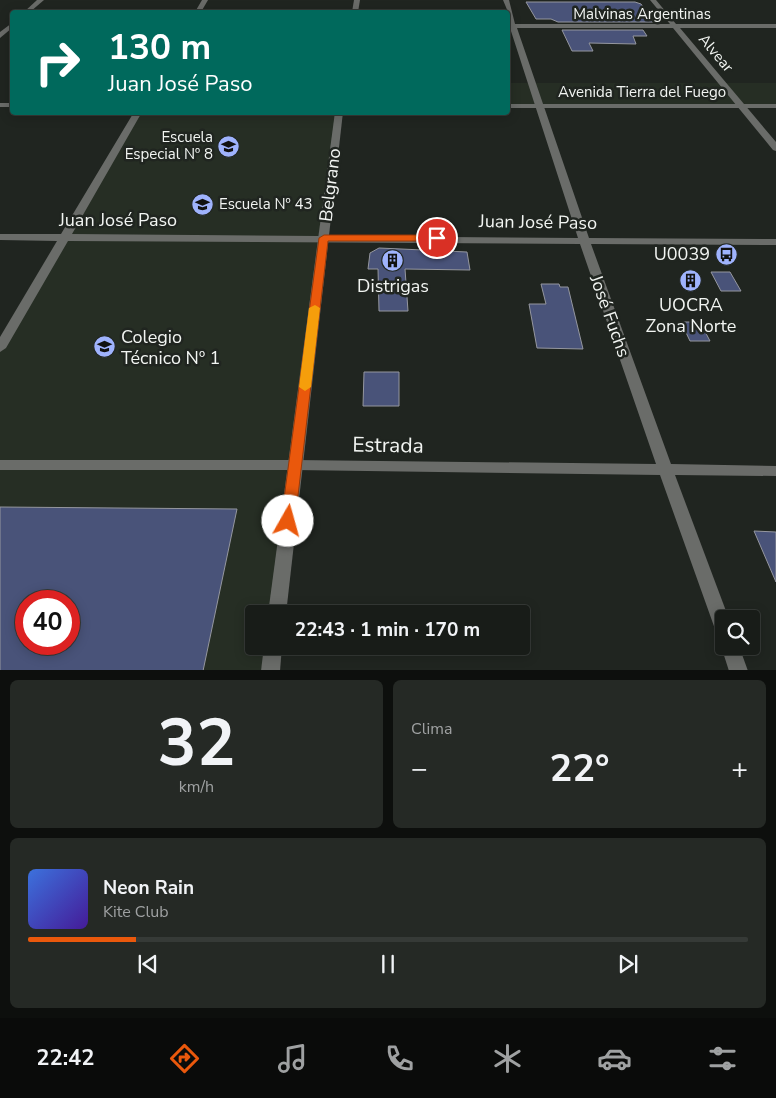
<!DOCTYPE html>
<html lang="es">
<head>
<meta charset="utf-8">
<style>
  :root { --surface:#181c18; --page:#252925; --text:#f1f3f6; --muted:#9fa1a2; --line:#363a37; --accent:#ea580c }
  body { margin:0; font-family:"Nunito Sans",sans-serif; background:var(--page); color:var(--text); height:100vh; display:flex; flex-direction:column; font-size:19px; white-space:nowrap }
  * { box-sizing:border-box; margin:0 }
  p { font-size:16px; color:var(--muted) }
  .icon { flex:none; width:28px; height:28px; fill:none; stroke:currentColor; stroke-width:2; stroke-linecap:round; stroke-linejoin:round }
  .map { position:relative; height:670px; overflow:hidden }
  .panel { display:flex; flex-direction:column; gap:10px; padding:10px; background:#0d0f0d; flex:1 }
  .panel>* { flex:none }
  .hud { position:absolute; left:10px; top:10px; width:500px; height:105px; border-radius:5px; box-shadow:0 2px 12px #0003,0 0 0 1px var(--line); background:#00695c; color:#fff; overflow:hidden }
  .fabs { position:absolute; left:715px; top:610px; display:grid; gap:10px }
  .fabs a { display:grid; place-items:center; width:45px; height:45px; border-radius:5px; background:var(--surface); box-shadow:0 2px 12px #0003,0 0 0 1px var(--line); font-size:25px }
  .speed { position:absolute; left:15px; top:590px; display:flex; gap:10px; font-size:25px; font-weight:700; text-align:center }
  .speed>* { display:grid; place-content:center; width:65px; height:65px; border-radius:50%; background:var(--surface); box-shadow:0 2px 12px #0003,0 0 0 1px var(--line); line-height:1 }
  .speed .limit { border:8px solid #d22; background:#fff; color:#111 }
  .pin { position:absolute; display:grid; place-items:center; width:42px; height:42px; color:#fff; margin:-21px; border:2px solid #fff; border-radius:50%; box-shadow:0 1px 5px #0007 }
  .me { position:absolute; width:55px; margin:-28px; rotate:7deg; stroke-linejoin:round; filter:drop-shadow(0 0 4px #0008) }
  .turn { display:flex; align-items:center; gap:18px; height:105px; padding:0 15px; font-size:22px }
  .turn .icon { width:65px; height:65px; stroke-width:2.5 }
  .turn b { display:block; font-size:35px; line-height:42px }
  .big { font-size:38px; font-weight:700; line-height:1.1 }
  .panel .card { flex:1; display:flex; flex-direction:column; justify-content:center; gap:8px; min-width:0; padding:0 18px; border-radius:8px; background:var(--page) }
  .panel .dial { align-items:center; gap:0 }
  .dial b { font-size:65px; line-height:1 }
  .song { display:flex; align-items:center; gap:15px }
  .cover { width:60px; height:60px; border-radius:8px; background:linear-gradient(135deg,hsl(220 70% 55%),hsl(260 70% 35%)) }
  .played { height:5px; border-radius:2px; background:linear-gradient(90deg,var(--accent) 15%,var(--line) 15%) }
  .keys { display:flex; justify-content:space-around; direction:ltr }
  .heat { display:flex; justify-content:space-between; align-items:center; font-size:28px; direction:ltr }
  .panel .tiles { flex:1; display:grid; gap:10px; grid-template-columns:1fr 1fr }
  .card:last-child { grid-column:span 2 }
  .trip { position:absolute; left:245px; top:605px; width:285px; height:50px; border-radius:5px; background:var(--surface); box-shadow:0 2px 12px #0003,0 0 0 1px var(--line); font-weight:700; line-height:50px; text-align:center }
  .menu { display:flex; height:80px; justify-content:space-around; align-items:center; background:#0a0b0a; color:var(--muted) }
  .menu .icon { width:35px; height:35px }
  .menu .selected { color:var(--accent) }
  .menu b { font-size:22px; color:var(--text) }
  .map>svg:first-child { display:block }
</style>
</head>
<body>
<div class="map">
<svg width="776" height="671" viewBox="0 0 776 671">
  <rect width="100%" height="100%" fill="#202520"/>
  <!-- built -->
  <g fill="#262e24" fill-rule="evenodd">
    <rect x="508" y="83" width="268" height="23"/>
    <path d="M138,113H339L277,614H254V646H273L270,670L0,671V348ZM26,601H69V644H26Z"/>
  </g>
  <!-- building -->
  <g fill="#495379" stroke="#95979f" fill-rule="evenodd">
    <polygon points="526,2 635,2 641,4 654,22 558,22 551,19 536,19"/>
    <polygon points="562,30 643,30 647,36 633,36 636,44 589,43 593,51 572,51"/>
    <polygon points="379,248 467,252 470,270 405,269 408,311 379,311 378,269 368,269 370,253"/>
    <polygon points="711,272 730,272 741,291 721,291"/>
    <polygon points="541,284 559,284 560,287 568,287 583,349 537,348 529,304 546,304"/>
    <polygon points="681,322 700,322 710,341 690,341"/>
    <polygon points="364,372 399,372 399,406 363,406"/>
    <path d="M0,507L237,509L203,671H0ZM26,601H69V644H26Z"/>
    <polygon points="754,531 776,532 776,582"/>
  </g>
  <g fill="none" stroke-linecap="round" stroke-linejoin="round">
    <!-- minor -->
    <g fill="#6a6c69" fill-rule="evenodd">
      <polygon points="37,0 44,0 30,12 24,12"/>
      <polygon points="202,0 208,0 201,12 195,12"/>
      <polygon points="354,0 360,0 358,12 352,12"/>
      <polygon points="503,0 509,0 515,24 670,24 650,0 656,0 676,24 776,24 776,28 680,28 776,142 776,151 773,150 673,28 517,28 589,238 776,239 776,245 591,244 671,464 776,466 776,476 675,475 729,619 724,619 724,637 718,635 715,629 660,475 295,470 0,470 0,460 295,460 656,464 580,244 68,241 6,348 0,352 0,337 57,241 0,240 0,234 61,234 134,112 142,112 72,234 578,238 510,28 508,28 508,12"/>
      <polygon points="12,23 12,28 0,38 0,32"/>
      <polygon points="724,640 724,646 739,646 748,671 729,671 721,646"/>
    </g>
    <!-- tertiary -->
    <g fill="#6a6c69" fill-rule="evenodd">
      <rect x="0" y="103" width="12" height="4"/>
      <rect x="508" y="104" width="268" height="4"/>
      <polygon points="335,112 343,112 286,614 268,614"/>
      <polygon points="264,646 282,646 280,671 261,671"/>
    </g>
  </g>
  <!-- route -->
  <polygon fill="#ea580c" stroke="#983908" points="324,235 437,235 442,238 437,241 328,241 295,521 293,525 283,525 281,521 319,238"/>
  <!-- slow -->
  <polygon fill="#f59e0b" points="315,305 320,308 311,387 305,391 299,387 309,308"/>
  <!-- icons -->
  <defs>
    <symbol id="school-disc" viewBox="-11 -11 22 22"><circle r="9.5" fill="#9fb3fd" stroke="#202520"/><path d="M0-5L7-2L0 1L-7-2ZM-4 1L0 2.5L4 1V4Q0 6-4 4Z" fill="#111"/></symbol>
    <symbol id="bus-disc" viewBox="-11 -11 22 22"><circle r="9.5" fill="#9fb3fd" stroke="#202520"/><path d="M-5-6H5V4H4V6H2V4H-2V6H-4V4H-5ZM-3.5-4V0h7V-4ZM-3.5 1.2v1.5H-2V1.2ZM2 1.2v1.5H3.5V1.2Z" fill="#111"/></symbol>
    <symbol id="building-disc" viewBox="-11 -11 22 22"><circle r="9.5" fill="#9fb3fd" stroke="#202520"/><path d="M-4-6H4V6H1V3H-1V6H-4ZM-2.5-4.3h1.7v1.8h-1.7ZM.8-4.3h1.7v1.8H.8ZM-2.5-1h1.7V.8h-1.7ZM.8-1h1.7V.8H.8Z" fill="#111"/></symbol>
  </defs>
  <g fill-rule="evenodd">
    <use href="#school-disc" x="216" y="134" width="25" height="25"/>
    <use href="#school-disc" x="190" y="192" width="25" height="25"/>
    <use href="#bus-disc" x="714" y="242" width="25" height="25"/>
    <use href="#building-disc" x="380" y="248" width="25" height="25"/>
    <use href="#building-disc" x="678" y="268" width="25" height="25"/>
    <use href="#school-disc" x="92" y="334" width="25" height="25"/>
  </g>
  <g text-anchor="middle" stroke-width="5" stroke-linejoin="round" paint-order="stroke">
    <!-- far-street labels -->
    <g font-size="15" fill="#f2f5f2" stroke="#202520">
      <text x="642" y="19">Malvinas Argentinas</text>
      <text transform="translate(716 53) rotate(50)" y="5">Alvear</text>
      <text x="642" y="97">Avenida Tierra del Fuego</text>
    </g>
    <!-- far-poi labels -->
    <g font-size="15" fill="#f2f5f2" stroke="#202520" text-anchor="end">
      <text x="213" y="142">Escuela<tspan x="213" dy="17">Especial Nº 8</tspan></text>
      <text x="219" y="209" text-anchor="start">Escuela Nº 43</text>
    </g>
    <!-- street labels -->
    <g font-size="18" fill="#f2f5f2" stroke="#202520">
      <text transform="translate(330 185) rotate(-83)" y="6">Belgrano</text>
      <text x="118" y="226">Juan José Paso</text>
      <text transform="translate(538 222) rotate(1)" y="6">Juan José Paso</text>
      <text transform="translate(610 316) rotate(70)" y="6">José Fuchs</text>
    </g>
    <!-- poi labels -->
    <g font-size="18" fill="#f2f5f2" stroke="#202520">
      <text x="710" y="260" text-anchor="end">U0039</text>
      <text x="393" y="292">Distrigas</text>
      <text x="691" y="311">UOCRA<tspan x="691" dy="21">Zona Norte</tspan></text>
      <text x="121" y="343" text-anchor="start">Colegio<tspan x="121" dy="21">Técnico Nº 1</tspan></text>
    </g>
    <!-- near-street labels -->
    <g font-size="21" fill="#f2f5f2" stroke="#202520">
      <text transform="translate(388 445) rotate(1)" y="7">Estrada</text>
    </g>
  </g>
</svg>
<div class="fabs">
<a><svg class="icon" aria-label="search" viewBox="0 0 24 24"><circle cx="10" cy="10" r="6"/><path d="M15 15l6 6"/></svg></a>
</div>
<div class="speed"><div class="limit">40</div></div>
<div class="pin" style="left:437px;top:238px;background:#d93025"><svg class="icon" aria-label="arrive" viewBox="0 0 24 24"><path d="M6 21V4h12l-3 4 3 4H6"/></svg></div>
<svg class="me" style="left:288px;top:521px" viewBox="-20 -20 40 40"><circle r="19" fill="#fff"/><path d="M0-13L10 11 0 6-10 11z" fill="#ea580c"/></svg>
<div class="trip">22:43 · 1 min · 170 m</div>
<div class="hud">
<div class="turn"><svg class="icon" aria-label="right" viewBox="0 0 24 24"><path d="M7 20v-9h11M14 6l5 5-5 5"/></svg><div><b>130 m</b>Juan José Paso</div></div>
</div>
</div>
<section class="panel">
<div class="tiles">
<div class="card dial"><b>32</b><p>km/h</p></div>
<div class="card"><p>Clima</p>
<div class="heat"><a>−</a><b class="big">22°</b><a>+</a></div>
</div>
<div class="card">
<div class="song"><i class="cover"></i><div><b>Neon Rain</b><p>Kite Club</p></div></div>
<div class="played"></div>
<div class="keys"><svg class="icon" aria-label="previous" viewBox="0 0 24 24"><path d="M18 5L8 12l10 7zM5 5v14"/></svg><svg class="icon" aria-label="pause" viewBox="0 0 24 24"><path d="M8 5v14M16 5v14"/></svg><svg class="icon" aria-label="next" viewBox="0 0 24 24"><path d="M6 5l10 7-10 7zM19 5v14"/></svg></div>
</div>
</div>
</section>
<nav class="menu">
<b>22:42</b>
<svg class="icon selected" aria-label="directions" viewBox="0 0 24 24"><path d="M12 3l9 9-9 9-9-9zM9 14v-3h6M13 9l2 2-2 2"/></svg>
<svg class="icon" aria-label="music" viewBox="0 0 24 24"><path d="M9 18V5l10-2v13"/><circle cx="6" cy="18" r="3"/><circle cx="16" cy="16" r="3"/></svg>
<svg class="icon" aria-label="phone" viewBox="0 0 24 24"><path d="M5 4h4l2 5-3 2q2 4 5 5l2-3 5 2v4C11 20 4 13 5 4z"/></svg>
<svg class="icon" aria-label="climate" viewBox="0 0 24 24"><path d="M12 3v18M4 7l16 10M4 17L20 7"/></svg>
<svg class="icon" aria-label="car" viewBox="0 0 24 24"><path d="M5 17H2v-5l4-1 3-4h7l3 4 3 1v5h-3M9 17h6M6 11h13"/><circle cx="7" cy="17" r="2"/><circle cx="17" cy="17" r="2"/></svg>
<svg class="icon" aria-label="filters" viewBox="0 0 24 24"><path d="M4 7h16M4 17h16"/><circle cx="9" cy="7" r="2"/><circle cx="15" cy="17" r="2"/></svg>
</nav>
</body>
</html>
